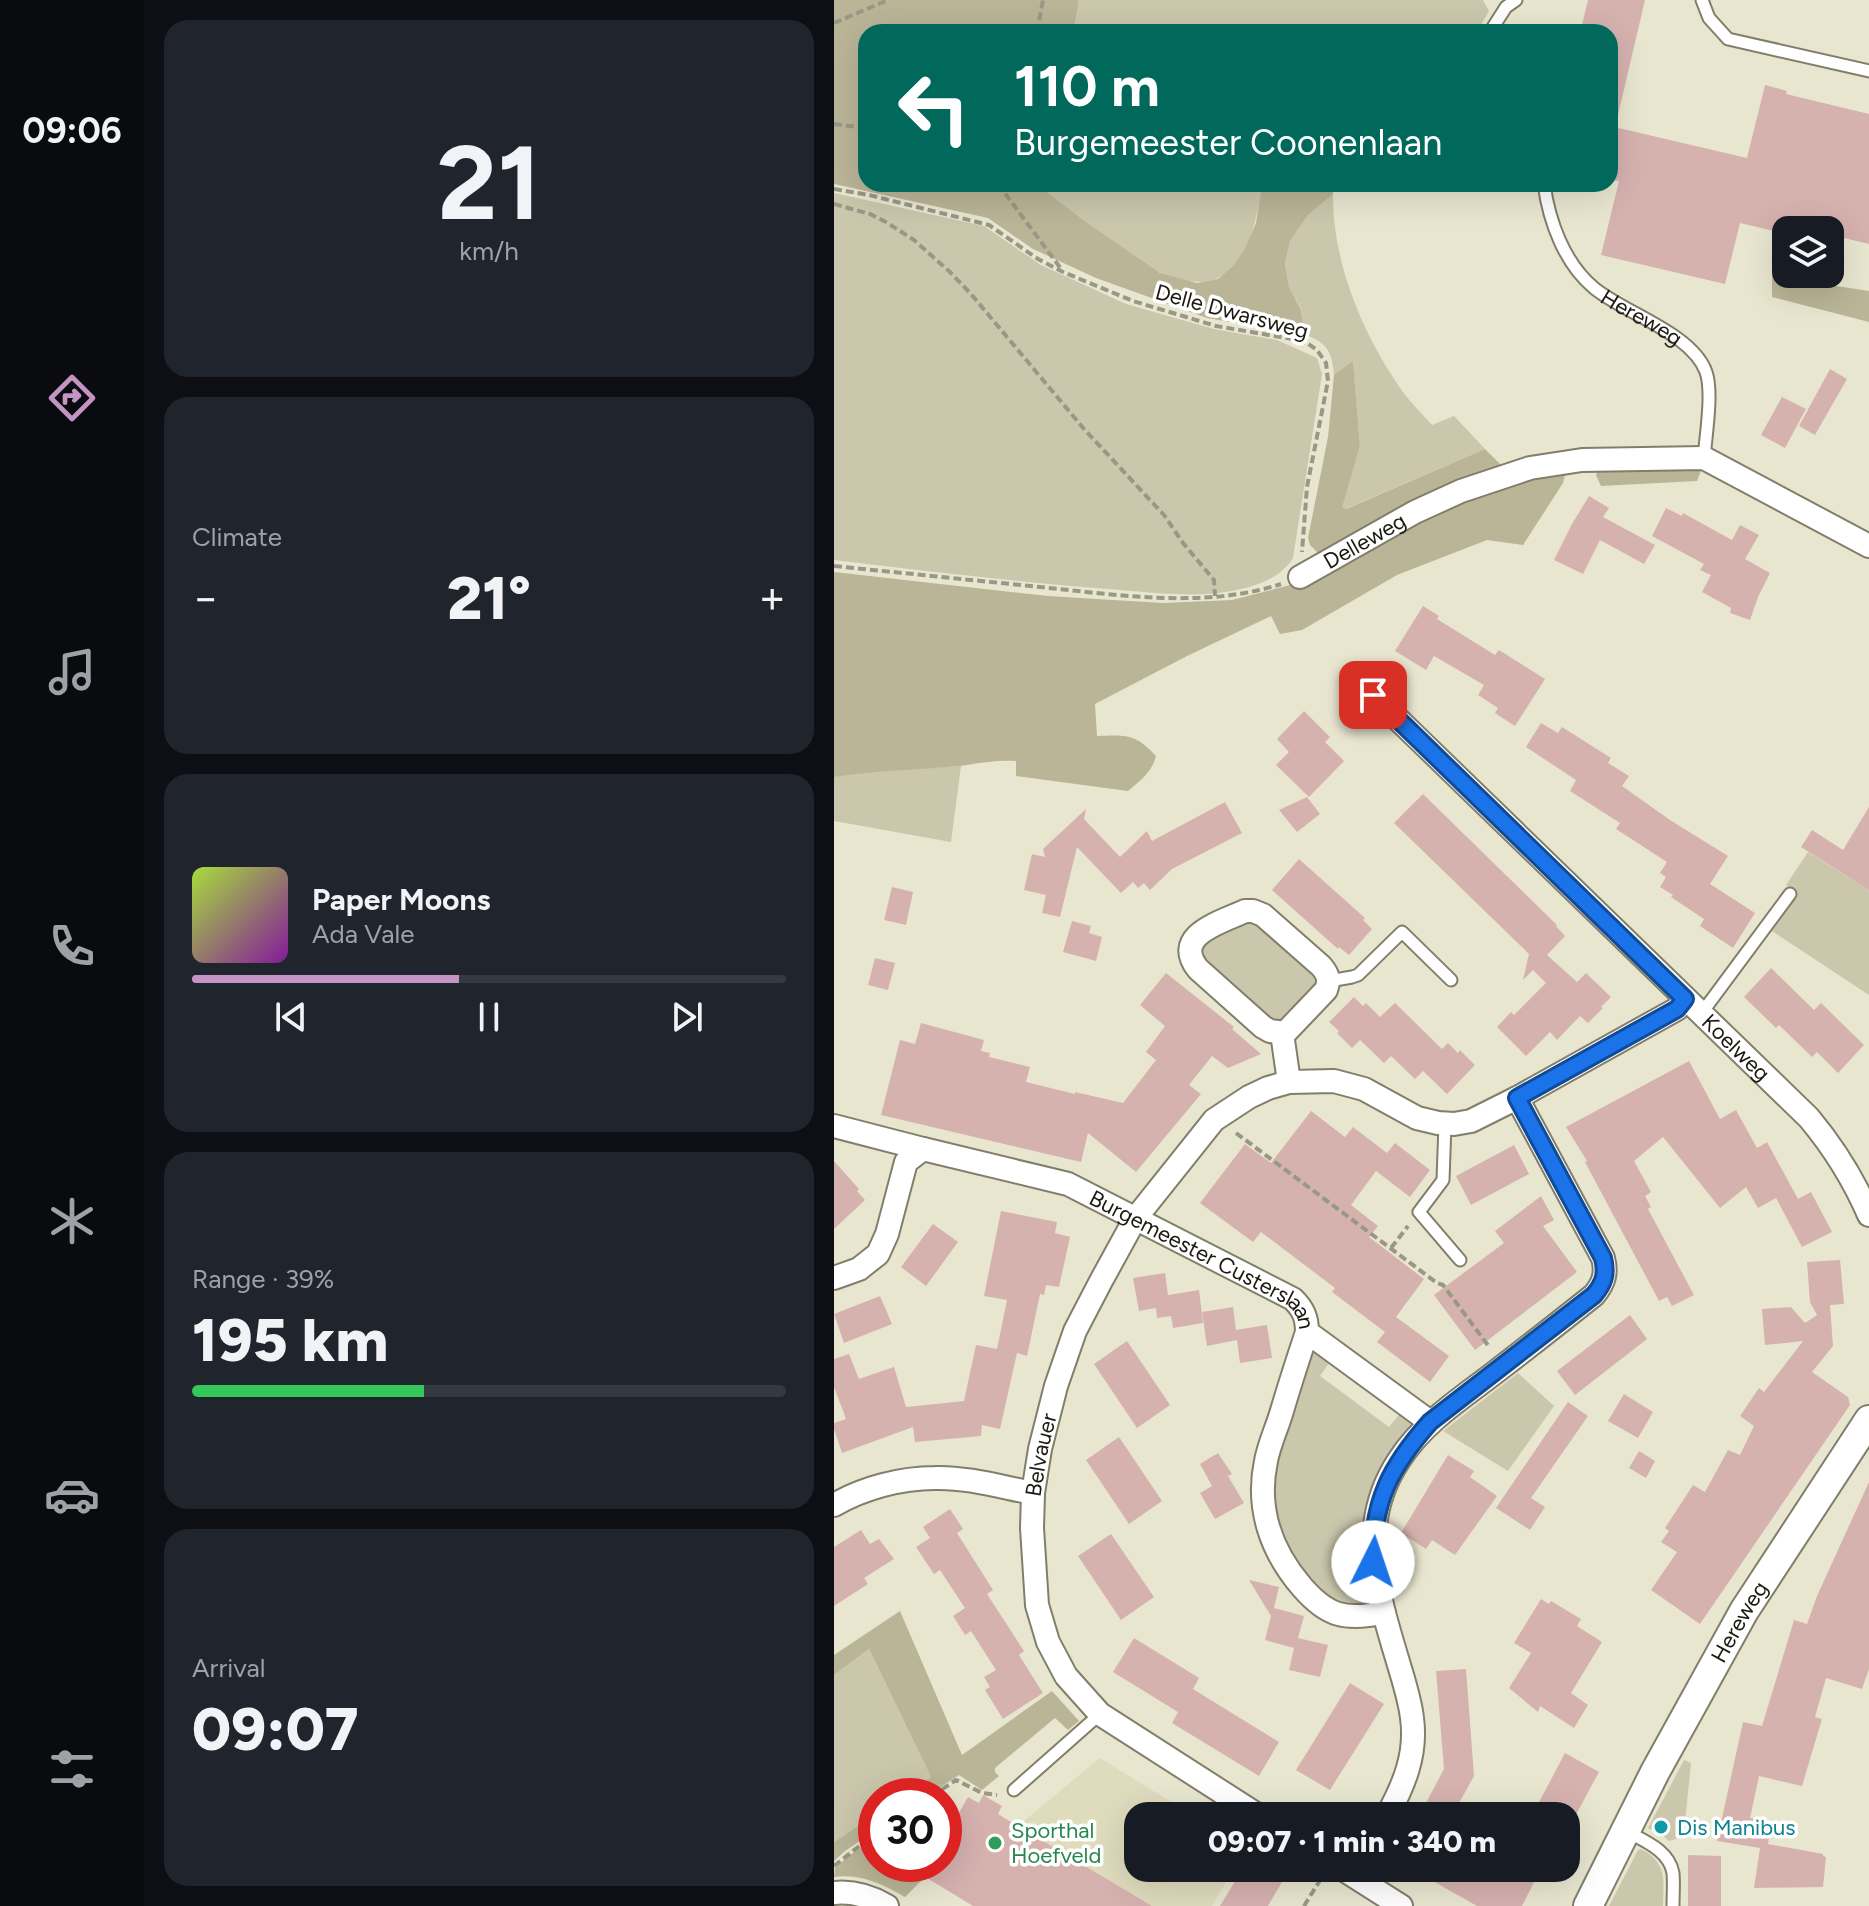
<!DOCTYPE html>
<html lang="en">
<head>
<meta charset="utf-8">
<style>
  :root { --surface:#171b24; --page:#20242c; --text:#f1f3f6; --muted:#9ea1a6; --line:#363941; --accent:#c495c4 }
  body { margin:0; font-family:Figtree,sans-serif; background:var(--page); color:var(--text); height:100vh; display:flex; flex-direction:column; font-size:30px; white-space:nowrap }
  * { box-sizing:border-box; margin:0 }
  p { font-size:26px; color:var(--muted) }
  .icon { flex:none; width:44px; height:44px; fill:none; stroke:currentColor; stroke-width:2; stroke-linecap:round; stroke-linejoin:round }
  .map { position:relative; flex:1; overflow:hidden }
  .panel { display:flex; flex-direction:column; gap:20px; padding:20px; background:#0d0f14; width:690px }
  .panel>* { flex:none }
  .hud { position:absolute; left:24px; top:24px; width:760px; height:168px; border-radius:24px; box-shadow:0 8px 32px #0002; background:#00695c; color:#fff; overflow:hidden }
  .buttons { position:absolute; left:938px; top:216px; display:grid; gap:16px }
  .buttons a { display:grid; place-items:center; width:72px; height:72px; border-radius:16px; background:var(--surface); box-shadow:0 8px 32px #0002; font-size:40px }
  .speed { position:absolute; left:24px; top:1778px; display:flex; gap:16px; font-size:40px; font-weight:700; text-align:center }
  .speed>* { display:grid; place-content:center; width:104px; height:104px; border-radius:50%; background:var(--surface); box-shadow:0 8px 32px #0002; line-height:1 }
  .speed .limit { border:12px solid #d22; background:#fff; color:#111 }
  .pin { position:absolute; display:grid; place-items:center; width:68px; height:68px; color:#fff; margin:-34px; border-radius:16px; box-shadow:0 4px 12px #0006 }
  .me { position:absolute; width:88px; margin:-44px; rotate:4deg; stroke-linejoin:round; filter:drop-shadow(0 0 6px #0008) }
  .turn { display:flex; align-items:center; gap:28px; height:168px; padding:0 24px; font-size:36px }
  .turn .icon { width:104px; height:104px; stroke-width:2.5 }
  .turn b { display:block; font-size:56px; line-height:68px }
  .big { font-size:60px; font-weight:800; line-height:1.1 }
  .panel .card { flex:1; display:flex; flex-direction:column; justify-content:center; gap:12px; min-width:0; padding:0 28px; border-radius:24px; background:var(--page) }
  .panel .dial { align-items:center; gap:0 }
  .dial b { font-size:104px; line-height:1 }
  .song { display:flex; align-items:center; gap:24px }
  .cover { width:96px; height:96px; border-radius:12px; background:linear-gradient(135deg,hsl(80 70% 55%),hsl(290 70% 35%)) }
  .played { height:8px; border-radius:4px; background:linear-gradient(90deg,var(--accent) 45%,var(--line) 45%) }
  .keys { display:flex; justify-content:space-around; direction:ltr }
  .heat { display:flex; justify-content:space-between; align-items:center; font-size:44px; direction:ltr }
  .charge { height:12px; border-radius:6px; background:linear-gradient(90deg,#34c759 39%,var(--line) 0) }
  .trip { position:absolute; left:290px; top:1802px; width:456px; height:80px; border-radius:24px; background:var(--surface); box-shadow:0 8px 32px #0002; font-weight:800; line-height:80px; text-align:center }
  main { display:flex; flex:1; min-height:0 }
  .menu { display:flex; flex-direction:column; width:144px; justify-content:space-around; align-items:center; background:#090b0e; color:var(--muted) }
  .menu .icon { width:56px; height:56px }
  .menu .current { color:var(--accent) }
  .menu b { font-size:36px; color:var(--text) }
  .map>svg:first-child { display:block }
</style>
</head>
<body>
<main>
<nav class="menu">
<b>09:06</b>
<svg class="icon current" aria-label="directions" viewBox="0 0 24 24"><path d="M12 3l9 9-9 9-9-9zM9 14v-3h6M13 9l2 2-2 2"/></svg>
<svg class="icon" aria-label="music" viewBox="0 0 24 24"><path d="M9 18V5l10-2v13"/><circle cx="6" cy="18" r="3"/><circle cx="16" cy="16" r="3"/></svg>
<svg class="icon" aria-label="phone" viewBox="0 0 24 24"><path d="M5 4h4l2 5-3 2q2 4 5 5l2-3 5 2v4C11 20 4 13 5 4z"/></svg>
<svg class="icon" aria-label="climate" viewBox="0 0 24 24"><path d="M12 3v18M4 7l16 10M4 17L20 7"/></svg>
<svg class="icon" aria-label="car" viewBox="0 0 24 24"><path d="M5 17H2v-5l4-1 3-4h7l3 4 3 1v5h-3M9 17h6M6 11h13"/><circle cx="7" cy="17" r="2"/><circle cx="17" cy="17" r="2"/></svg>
<svg class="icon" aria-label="filters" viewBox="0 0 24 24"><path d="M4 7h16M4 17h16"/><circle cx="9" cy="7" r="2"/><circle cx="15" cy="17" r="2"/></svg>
</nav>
<section class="panel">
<div class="card dial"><b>21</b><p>km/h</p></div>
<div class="card"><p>Climate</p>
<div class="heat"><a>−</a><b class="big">21°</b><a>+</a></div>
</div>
<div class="card">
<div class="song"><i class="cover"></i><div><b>Paper Moons</b><p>Ada Vale</p></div></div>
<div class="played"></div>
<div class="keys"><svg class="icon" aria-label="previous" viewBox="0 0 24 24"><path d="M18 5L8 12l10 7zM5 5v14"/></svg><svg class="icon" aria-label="pause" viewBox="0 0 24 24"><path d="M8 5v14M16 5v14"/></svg><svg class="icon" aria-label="next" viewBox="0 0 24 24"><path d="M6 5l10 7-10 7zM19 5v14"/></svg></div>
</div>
<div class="card"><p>Range · 39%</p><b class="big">195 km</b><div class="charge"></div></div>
<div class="card"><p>Arrival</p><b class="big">09:07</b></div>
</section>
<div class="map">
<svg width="1035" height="1906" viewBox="0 0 1035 1906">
  <rect width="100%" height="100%" fill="#e9e6d0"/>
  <!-- built -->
  <polygon fill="#dfdbbd" points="266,1758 360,1816 304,1816 304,1868 390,1868 398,1872 378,1906 215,1906 184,1826"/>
  <!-- green -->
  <g fill="#cbc7ad">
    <polygon points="244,0 649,0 655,11 648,23 646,32 239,32 244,8"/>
    <path d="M202,184H428C423,217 417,257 387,276C371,287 344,280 327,273C317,269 306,260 297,253C264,232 233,208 202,184Z"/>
    <path d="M0,193L150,226L207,265L292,304L380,329L443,340L483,358L488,374L459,558C446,578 426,585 403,590C361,599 316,592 274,589C183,582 91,571 0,560Z"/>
    <path d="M499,194C498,263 530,337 569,392C577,403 588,414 598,425L620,416L651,449L511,509L507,507L526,446L519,362L500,375C498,346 489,341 464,332L470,328L467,309L455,287L451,264L456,241L474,215Z"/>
    <polygon points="127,766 117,842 0,821 0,777 29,772"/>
    <polygon points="974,852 1035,890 1035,995 935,929 962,893 952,885"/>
    <polygon points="420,917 486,979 456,1020 440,1025 367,963 366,942"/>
    <polygon points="479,1345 498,1359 486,1376 555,1427 568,1411 581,1423 563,1447 535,1598 527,1607 499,1602 470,1578 441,1523 438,1474"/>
    <polygon points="684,1373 720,1406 674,1471 609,1431"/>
    <polygon points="35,1649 97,1777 70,1796 42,1796 42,1814 0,1842 0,1675"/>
    <path d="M850,1760L857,1763L850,1832L845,1838L835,1841L828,1835L832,1834L836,1829C836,1822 834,1820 827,1818L820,1824V1831L814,1828Z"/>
    <path d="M807,1849C833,1862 830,1880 829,1906H775L804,1850Z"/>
  </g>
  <!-- forest -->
  <g fill="#bab597">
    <polygon points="0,0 244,0 244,8 239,32 32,32 32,184 202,184 252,222 326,273 363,283 384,279 399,266 410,250 422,223 428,184 499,184 499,194 474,215 456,241 451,264 455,287 467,310 470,329 464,332 434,325 402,323 373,318 262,278 199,249 154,218 0,184"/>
    <polygon points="938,276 1035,291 1035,322 938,297"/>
    <polygon points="519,361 526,446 508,507 512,509 651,449 668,466 599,491 528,536 486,555 476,545 474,538 494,437 500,375"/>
    <path d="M733,467L729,483L689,545L653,540L563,575L468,630L446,634L437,616L353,656L261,704L263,736C292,735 301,733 322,756C318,772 306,781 294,791L182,776V761C161,760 146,763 126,766C84,770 42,770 0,777V572L214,596L329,603L398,600L464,583L580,518Z"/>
    <polygon points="765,467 868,468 863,481 767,486 762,475"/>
    <polygon points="66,1611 128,1755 218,1691 245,1721 234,1730 221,1718 161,1768 161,1772 165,1776 148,1790 125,1775 93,1796 70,1796 97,1777 35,1649 0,1675 0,1655"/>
    <polygon points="42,1814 42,1830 11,1851 0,1861 0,1842"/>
    <path d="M42,1838V1864H85L81,1871L91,1877L71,1897C48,1884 27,1873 0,1877L1,1868L16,1855Z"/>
  </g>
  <!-- building -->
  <g fill="#d6b2af">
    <polygon points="754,0 811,0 784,115 776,114 776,32 760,32 747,29"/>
    <polygon points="931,85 953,91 952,94 1035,114 1035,244 1002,236 1003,230 952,230 952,234 906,223 891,284 767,255 785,181 776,180 776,126 913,158"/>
    <polygon points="996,369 1013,379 981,435 965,426"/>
    <polygon points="948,397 972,409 951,448 927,435"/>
    <polygon points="755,496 775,508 769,517 821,545 810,564 766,540 749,574 720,560 738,524"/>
    <polygon points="832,508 848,516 849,513 898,540 906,525 925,535 911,559 936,573 924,597 916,620 896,613 897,608 868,592 877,575 866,570 870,564 818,536"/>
    <polygon points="589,606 605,616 603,619 661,655 665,650 711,679 681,726 661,713 664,708 644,695 650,685 600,656 592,670 561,651"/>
    <polygon points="470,711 496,737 491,742 510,761 475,797 442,765 455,752 443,739"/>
    <polygon points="707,723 724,733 728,727 777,758 774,763 795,776 788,786 836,820 894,856 876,884 921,913 899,948 866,926 870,919 837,897 839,895 826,887 832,877 826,873 833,862 782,829 786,823 736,791 742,780 692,747"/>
    <polygon points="589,794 723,925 722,926 731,936 713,955 743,982 752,973 777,997 767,1007 769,1008 754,1023 746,1016 723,1040 716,1032 692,1056 663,1027 677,1012 680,1015 712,983 699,970 689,980 695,954 560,823"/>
    <polygon points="473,797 486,814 463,832 445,810"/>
    <polygon points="391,802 408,833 338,869 316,890 310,883 304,888 299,882 287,893 243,847 226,917 208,913 212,895 190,890 198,854 211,857 209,849 252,809 250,819 286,857 313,831 318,841"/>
    <polygon points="1035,807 1035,890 967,847 978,830 1009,850"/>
    <polygon points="465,859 531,918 529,920 538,929 515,955 505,947 504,949 438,890"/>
    <polygon points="58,887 79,892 72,925 50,920"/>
    <polygon points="238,921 257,926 255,933 268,937 262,961 229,952"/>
    <polygon points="41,958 61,963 54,990 34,985"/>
    <polygon points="937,968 980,1010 987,1003 1030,1045 1004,1073 983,1052 978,1057 945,1025 942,1028 910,997"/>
    <polygon points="332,973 400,1027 398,1029 427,1054 394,1068 378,1056 355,1085 367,1094 302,1172 254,1133 247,1162 47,1115 66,1040 81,1044 87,1023 150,1040 147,1051 156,1053 155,1057 196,1067 192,1082 241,1094 241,1092 289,1103 322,1060 312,1052 331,1026 306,1005"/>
    <polygon points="520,997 529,1006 532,1003 546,1017 561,1003 608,1049 614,1043 624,1053 626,1050 641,1065 613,1094 589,1071 581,1079 557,1056 550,1063 526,1040 518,1048 503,1033 505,1031 495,1022"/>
    <polygon points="855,1061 886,1119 902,1110 923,1148 933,1142 964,1199 977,1192 998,1232 968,1247 942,1198 924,1208 912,1187 886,1208 829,1137 800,1161 817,1192 811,1196 817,1207 814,1209 860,1295 838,1306 833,1297 825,1301 751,1162 753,1161 732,1127"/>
    <polygon points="477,1111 511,1137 519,1127 553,1153 561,1143 596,1170 576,1197 542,1171 517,1205 544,1226 535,1237 590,1279 562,1317 615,1356 596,1382 543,1342 551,1332 498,1292 501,1288 427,1232 419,1242 366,1203 411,1144 437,1163"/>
    <polygon points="680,1145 695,1174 637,1205 622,1176"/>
    <polygon points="0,1161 25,1189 23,1191 31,1200 0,1229"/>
    <polygon points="707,1196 720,1220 709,1226 743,1272 641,1350 600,1295 670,1243 661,1231"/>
    <polygon points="167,1211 223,1222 221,1233 236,1237 225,1287 212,1285 210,1295 206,1294 193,1356 183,1353 166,1429 148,1425 147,1436 81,1442 79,1427 8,1453 0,1429 0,1423 12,1419 0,1387 0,1359 15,1354 25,1379 60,1367 72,1407 130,1401 142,1345 163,1349 173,1300 150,1296"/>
    <polygon points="99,1224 124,1242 92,1286 67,1267"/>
    <polygon points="1006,1260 1010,1304 996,1305 999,1346 978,1372 1014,1397 1016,1405 866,1624 817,1590 843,1552 827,1542 835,1531 831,1528 859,1485 871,1492 894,1450 906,1455 920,1426 906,1416 925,1388 930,1392 969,1341 931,1345 928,1309 957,1307 971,1323 983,1315 976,1302 973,1262"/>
    <polygon points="331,1273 334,1295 365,1290 369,1323 339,1328 337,1316 323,1318 322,1308 305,1311 299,1278"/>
    <polygon points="46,1296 58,1324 10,1343 0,1314"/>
    <polygon points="399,1307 402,1330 433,1325 438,1358 406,1363 403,1340 373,1346 368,1312"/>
    <polygon points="796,1315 813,1339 741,1395 723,1371"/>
    <polygon points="293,1341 336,1405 303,1428 260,1364"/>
    <polygon points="790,1394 819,1412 804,1438 774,1421"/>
    <polygon points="734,1402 754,1416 697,1498 711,1507 696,1530 662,1508"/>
    <polygon points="285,1437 328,1501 295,1524 252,1460"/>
    <polygon points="805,1451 821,1461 812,1478 795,1468"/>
    <polygon points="384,1453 398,1474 394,1476 410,1503 381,1519 366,1493 378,1486 366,1464"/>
    <polygon points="614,1455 640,1471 636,1477 663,1496 621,1555 598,1540 592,1549 567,1533"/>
    <polygon points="1035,1482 1035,1669 1028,1689 992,1678 981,1717 988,1719 968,1786 925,1776 916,1818 937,1822 934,1844 989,1854 989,1856 992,1857 989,1887 920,1888 926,1848 883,1841 909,1722 928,1726 960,1620 973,1624 983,1596"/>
    <polygon points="116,1509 129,1529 123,1533 159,1590 153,1594 190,1651 185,1655 209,1693 169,1719 151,1690 156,1687 150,1677 162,1670 137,1631 131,1635 119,1616 131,1608 119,1590 106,1570 100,1574 82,1547 96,1538 89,1527"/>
    <polygon points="27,1530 36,1544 45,1539 60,1559 30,1578 34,1584 0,1606 0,1547"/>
    <polygon points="277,1534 320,1597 287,1620 244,1556"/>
    <polygon points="415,1580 445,1587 440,1608 470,1616 464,1638 494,1645 486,1677 455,1670 460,1648 431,1640 437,1616"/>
    <polygon points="707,1599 715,1604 717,1601 747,1619 743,1626 768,1642 737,1693 754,1705 740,1728 706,1706 704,1712 675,1688 697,1653 680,1643"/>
    <polygon points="300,1638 365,1678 359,1689 445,1742 425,1776 338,1723 344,1712 279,1672"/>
    <polygon points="632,1669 640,1776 618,1816 585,1816 610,1769 602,1671"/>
    <polygon points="516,1683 550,1704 496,1790 462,1770"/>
    <polygon points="731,1753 765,1772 732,1833 732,1816 702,1816 707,1806 704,1804"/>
    <polygon points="149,1795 168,1806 164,1814 318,1906 139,1906 70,1864 110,1864 110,1822 116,1811 123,1816 134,1797 145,1803"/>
    <polygon points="854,1855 887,1856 887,1906 854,1906"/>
    <polygon points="409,1868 425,1868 448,1882 434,1906 386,1906"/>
    <polygon points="576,1868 658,1868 667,1872 669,1868 707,1868 688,1906 643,1906"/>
  </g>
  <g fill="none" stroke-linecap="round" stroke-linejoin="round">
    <defs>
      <g id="service">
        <polyline points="868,0 875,18 894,39 1035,71"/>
        <polyline points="656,32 672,7 682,0"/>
        <path id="s1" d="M710,184C715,221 730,263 760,288C790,313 858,333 872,372C879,392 872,434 870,458"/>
        <polyline points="495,981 518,977 524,975 568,932 617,980"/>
        <polyline points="867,1014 956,894"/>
        <polyline points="611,1124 609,1180 585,1212 626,1260"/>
        <polyline points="180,1790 266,1714"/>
        <path d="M792,1831C810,1841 835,1850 839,1873C840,1883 839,1895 839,1906"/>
      </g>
      <g id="minor">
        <path id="s2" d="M466,577L581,512L627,491L696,468L748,460L870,458L1035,546"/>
        <path id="s3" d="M539,695L975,1118C1000,1148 1019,1178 1035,1215"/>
        <path d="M411,911H419L429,915L487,966C494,974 496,980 492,990L451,1033L436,1031L429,1027L364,969C337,935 388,922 411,911Z"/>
        <polyline points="448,1033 455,1082"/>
        <polyline points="0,1126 89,1149"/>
        <path id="s4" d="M0,1278L25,1269L44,1254L53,1234L72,1162L89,1149L234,1184L459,1299C469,1309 473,1317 473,1332C464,1359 455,1387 447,1414C442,1430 435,1445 432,1461C422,1508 437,1551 468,1587C494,1617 511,1620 550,1613"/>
        <polyline points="473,1332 596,1422"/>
        <path d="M0,1505C29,1488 67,1478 101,1478C133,1477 167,1487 199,1493"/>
        <path id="s5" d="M425,1816L266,1714L232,1676L214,1642L203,1605L198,1528L199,1493L206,1449L222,1386L241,1331L267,1281L301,1219L380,1120L415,1097L434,1088L455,1082L500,1081L530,1089L583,1118L604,1123L620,1124L637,1121L683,1098L843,1009L851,999"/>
        <path d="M553,1816C570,1785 583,1754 578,1718C576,1700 570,1682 565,1665C544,1595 521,1526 565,1460C589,1423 625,1400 659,1374C693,1348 726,1322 760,1295C770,1283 773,1273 769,1258L683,1098"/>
        <polyline points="507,1868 567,1906"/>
        <path d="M0,1893C20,1891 36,1896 53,1906"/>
      </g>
      <g id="tertiary">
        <path id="s6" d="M754,1906L821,1772L910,1611L1035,1420"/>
      </g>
    </defs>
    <!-- service casing -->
    <use href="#service" stroke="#817e6a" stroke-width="15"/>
    <!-- minor casing -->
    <use href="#minor" stroke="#817e6a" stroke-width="26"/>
    <!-- tertiary casing -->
    <use href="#tertiary" stroke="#817e6a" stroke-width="32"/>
    <!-- path -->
    <g stroke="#999786" stroke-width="4" stroke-dasharray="8 4" stroke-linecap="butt">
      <polyline points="0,23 54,0"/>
      <polyline points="203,32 209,0"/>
      <polyline points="0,124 32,128"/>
      <polyline points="164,184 228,270"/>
      <polyline points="0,189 35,195 155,225 204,259 229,272 299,301 382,326 458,339 473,343 483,350 492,363 494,381 473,487 468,552"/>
      <polyline points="0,204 36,214 52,222 80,240 116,272 137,294 250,429 330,515 349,543 380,580 381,596"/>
      <path d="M0,566C69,573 137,580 206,587C285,595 370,609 447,584"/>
      <polyline points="402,1133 603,1283 609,1285 656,1348"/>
      <polyline points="557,1248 574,1226"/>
      <polyline points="98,1796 122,1780 148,1793 163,1795"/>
      <polyline points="0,1866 42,1833"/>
      <polyline points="470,1906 488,1877"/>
    </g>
    <!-- service -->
    <use href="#service" stroke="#fff" stroke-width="11"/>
    <!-- minor -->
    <use href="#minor" stroke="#fff" stroke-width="22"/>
    <!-- tertiary -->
    <use href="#tertiary" stroke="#fff" stroke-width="28"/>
  </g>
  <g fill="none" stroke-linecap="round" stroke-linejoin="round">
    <defs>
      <path id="route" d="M539,695L851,999L843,1009L683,1098L769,1258C773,1274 770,1283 760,1295L596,1422C557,1466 538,1501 539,1562"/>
    </defs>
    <!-- route casing -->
    <use href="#route" stroke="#114b97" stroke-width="20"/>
    <!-- route -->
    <use href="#route" stroke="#1a73e8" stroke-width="14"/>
  </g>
  <!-- markers -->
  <circle fill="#0f9aa8" stroke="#fff" stroke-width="3" cx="827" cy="1827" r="8"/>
  <circle fill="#2e9e5b" stroke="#fff" stroke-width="3" cx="161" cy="1843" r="8"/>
  <g text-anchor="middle" stroke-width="7" stroke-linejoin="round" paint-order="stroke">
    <!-- street labels -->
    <g font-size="22" fill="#1b1a12" stroke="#fff">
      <text transform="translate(398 311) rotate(15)" y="8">Delle Dwarsweg</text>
      <text dy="8" stroke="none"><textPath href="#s1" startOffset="174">Hereweg</textPath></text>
      <text dy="8" stroke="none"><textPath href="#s2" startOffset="74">Delleweg</textPath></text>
      <text dy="8" stroke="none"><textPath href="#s3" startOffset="506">Koelweg</textPath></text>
      <text dy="8" stroke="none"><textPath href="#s4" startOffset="474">Burgemeester Custerslaan</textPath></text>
      <text dy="8" stroke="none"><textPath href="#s5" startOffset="468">Belvauer</textPath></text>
      <text dy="8" stroke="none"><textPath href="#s6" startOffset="322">Hereweg</textPath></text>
    </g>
    <!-- culture labels -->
    <g font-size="22" fill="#0d838f" stroke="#fff" text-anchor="start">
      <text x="843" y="1835">Dis Manibus</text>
    </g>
    <!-- leisure labels -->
    <g font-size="22" fill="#27864d" stroke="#fff" text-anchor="start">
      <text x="177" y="1838">Sporthal<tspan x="177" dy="25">Hoefveld</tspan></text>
    </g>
  </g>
</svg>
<div class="buttons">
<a><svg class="icon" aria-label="layers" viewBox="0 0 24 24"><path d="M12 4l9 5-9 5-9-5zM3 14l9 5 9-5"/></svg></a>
</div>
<div class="speed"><div class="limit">30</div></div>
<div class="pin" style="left:539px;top:695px;background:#d93025"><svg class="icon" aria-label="arrive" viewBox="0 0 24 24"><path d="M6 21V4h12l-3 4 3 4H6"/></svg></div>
<svg class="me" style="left:539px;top:1562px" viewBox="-20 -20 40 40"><circle r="19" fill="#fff"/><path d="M0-13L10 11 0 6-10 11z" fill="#1a73e8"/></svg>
<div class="trip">09:07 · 1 min · 340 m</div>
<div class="hud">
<div class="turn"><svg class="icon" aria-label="left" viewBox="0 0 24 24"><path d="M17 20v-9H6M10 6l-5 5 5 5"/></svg><div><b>110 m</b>Burgemeester Coonenlaan</div></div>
</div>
</div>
</main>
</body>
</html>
